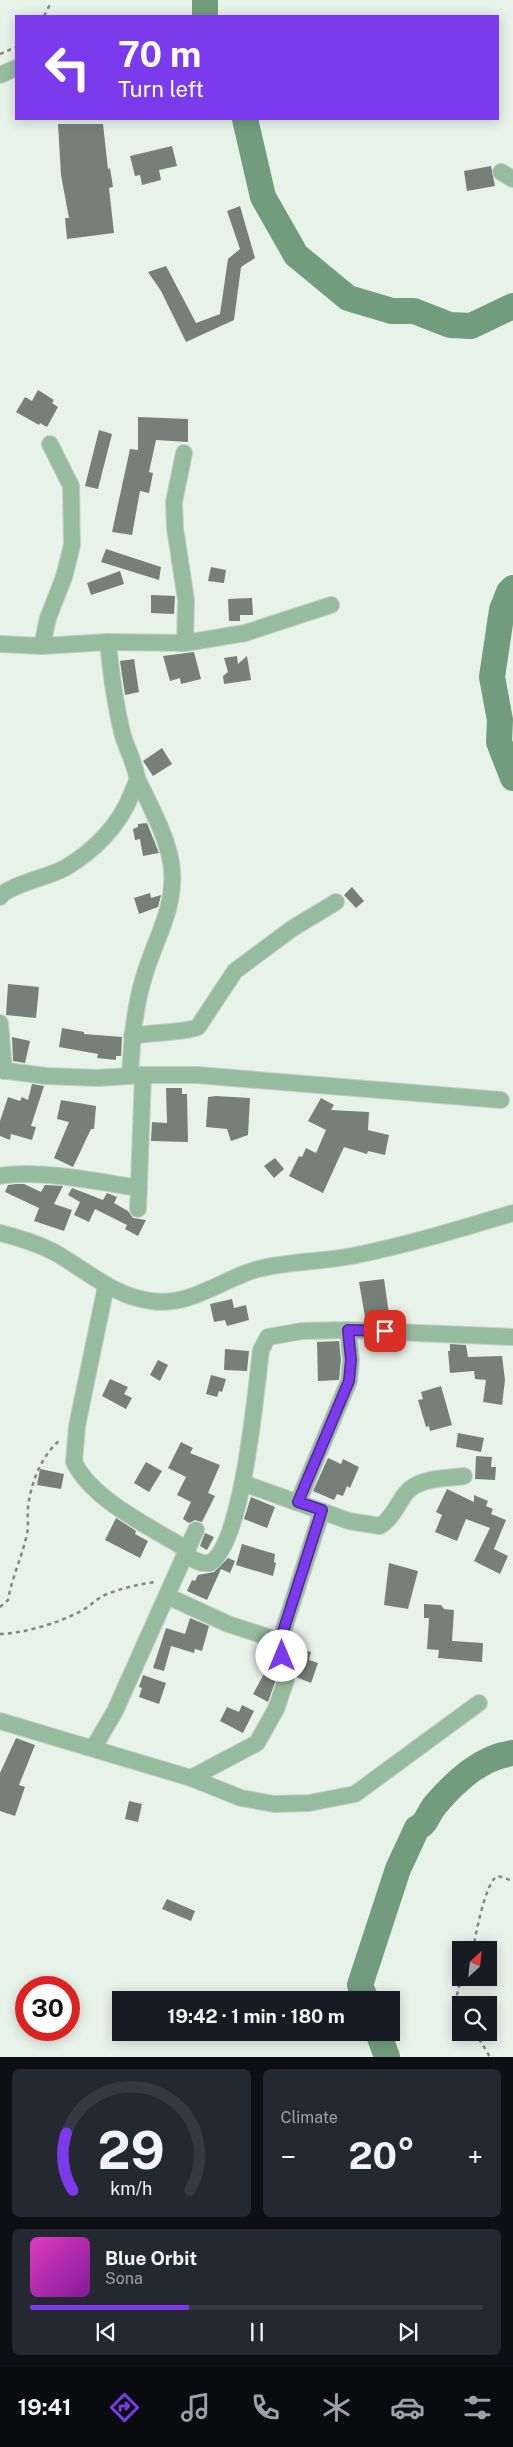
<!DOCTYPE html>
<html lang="en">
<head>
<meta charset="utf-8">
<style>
  :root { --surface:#171b24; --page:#242831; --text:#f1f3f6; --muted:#9ea1a6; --line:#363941; --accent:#7c3aed }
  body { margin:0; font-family:"Public Sans",sans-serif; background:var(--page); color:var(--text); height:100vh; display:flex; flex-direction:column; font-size:19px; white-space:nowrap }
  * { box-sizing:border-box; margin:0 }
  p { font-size:16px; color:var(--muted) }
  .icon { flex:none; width:28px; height:28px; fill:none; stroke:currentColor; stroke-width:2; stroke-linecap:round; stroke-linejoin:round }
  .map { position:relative; height:2057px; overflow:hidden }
  .details { display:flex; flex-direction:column; gap:12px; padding:12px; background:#0d0f14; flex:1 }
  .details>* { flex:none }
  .banner { position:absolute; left:15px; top:15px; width:484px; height:105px; border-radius:0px; box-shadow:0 2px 12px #0003; background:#7c3aed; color:#fff; overflow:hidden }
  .needle { width:32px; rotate:27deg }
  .buttons { position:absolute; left:452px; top:1941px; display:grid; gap:10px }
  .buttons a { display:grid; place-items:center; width:45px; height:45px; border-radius:0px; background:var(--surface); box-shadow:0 2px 12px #0003; font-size:25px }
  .speed { position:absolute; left:15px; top:1976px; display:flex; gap:10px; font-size:25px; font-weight:700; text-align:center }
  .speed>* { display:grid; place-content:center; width:65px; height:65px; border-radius:50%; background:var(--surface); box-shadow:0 2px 12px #0003; line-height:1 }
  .speed .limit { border:8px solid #d22; background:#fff; color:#111 }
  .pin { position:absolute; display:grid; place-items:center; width:42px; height:42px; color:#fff; margin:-21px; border-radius:10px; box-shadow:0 2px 8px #0006 }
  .me { position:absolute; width:55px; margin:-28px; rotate:0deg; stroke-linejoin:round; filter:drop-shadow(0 0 4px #0008) }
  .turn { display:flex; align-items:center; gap:18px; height:105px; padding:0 20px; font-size:22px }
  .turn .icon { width:65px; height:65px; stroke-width:2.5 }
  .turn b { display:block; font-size:35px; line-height:42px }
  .big { font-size:38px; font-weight:700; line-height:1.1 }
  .details .widget { flex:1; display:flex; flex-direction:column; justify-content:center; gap:8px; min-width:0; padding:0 18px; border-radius:8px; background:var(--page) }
  .details .dial { align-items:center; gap:0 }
  .dial svg { height:130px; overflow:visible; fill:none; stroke:var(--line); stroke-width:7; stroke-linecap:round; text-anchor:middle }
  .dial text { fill:var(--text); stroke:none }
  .song { display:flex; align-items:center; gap:15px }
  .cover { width:60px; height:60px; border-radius:8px; background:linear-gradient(135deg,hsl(310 70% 55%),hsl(290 70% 35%)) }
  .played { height:5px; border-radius:2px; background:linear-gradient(90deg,var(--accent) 35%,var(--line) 35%) }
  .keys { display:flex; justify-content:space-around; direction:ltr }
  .heat { display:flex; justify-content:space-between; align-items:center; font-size:28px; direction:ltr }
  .details .tiles { flex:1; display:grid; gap:12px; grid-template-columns:1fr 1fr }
  .widget:last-child { grid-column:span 2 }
  .trip { position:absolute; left:112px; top:1991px; width:288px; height:50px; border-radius:0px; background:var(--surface); box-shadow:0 2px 12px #0003; font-weight:700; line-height:50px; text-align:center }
  .tabs { display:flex; height:80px; justify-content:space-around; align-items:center; background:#090b0e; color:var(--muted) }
  .tabs .icon { width:35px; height:35px }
  .tabs .on { color:var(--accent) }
  .tabs b { font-size:22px; color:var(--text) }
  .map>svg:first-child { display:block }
</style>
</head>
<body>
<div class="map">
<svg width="513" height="2057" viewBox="0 0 513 2057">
  <rect width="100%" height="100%" fill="#e7f2e9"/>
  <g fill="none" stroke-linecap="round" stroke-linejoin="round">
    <!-- river -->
    <g stroke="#719d7c" stroke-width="26">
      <polyline points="205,0 205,16"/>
      <polyline points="245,119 263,197 296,255 348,298 392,311 414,311 450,325 471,326 513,306"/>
      <polyline points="513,588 509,592 502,610 492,677 500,720 499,742 513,778"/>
      <path d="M366,2000L360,1985L398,1869L417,1828C427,1824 428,1813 436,1804C456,1781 481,1757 513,1753"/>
      <polyline points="378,2032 387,2057"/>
    </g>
  </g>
  <!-- building -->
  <g fill="#768078">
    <polygon points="58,124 103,124 108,169 110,168 113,187 109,188 114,233 67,239 65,218 69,218 61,175"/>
    <polygon points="172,146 177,166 159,170 161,180 142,185 140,175 135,176 130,156"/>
    <polygon points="491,166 495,186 467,191 464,171"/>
    <polygon points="240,206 255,258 241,267 234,320 186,342 161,291 148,272 166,266 196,323 220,314 228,259 240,249 227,211"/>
    <polygon points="38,390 54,400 52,403 58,407 47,427 40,423 39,425 16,412 25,397 32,401"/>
    <polygon points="138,417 188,419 188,442 156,440 149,472 153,473 149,493 140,491 132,535 112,532 130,449 138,450"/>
    <polygon points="99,430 112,434 98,489 85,486"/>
    <polygon points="106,549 161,567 159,580 101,562"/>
    <polygon points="211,567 226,570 224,583 208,581"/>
    <polygon points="120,571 124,584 91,595 87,583"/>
    <polygon points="151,595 175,596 174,614 151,613"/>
    <polygon points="252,598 253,615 240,615 240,621 229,621 228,599"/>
    <polygon points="194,652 201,679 181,684 180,678 170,681 163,656"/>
    <polygon points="237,656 238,664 247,656 251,680 224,684 223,676 228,672 224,658"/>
    <polygon points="134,659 139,692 125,695 120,661"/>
    <polygon points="162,748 172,764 153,776 143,761"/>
    <polygon points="147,823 159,853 143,856 140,839 135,840 133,829 138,827 138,824"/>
    <polygon points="352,887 364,901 356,908 344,895"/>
    <polygon points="150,893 151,898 161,895 158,907 139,914 134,898"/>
    <polygon points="8,984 39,987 36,1018 6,1015"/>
    <polygon points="62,1028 84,1032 84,1034 122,1037 121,1056 116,1056 116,1060 97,1058 98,1054 59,1047"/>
    <polygon points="12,1037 30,1041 25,1063 13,1061"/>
    <polygon points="32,1084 44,1086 31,1126 36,1127 32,1140 11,1134 10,1140 0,1136 0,1121 8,1097 20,1101 22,1097 28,1100"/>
    <polygon points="166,1088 182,1088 182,1094 187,1094 188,1142 151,1141 152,1122 167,1123"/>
    <polygon points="216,1096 250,1098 248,1135 231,1141 227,1129 206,1127 208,1097"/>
    <polygon points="321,1098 334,1105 331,1110 369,1112 368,1130 389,1135 385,1155 368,1151 367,1154 344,1147 323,1193 289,1176 299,1156 302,1157 306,1148 316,1153 326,1130 308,1121"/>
    <polygon points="61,1100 96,1106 94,1129 91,1129 73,1167 54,1158 69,1122 57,1119"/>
    <polygon points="275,1158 284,1169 274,1178 264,1166"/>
    <polygon points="16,1184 24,1184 41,1192 45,1185 63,1186 54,1204 72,1210 64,1231 34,1221 39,1208 5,1192 8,1185"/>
    <polygon points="72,1188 103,1200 107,1193 117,1197 114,1203 128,1211 133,1218 146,1220 138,1236 125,1229 127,1225 95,1209 89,1222 74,1215 80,1202 68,1195"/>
    <polygon points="384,1279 389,1314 365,1317 359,1282"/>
    <polygon points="232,1299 234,1308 246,1305 249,1320 227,1326 225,1320 214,1322 210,1304"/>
    <polygon points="339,1341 341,1360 339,1380 318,1381 317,1342"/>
    <polygon points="450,1344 466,1345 468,1357 502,1356 505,1380 502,1405 483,1402 486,1380 475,1379 474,1371 450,1373 448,1351 450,1351"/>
    <polygon points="225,1349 249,1351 247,1371 224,1370"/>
    <polygon points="158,1360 168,1365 160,1381 150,1375"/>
    <polygon points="211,1375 226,1379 222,1392 219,1391 217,1397 206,1394"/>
    <polygon points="110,1379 128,1387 124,1394 132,1398 126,1409 102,1396"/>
    <polygon points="441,1386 452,1425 430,1431 429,1426 426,1427 418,1400 423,1399 421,1392"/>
    <polygon points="458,1433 484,1438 481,1452 456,1447"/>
    <polygon points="181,1442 193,1448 190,1453 220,1465 208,1493 215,1496 202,1522 195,1520 189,1523 183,1519 191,1502 177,1495 186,1477 168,1468"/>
    <polygon points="476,1456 492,1457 491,1467 496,1467 495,1480 475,1479"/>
    <polygon points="328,1458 341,1464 343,1459 359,1467 350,1488 347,1486 343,1496 337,1494 334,1500 313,1491"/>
    <polygon points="146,1462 162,1471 149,1492 134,1483"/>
    <polygon points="40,1469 64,1474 61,1489 37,1485"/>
    <polygon points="447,1489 474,1502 474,1495 488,1501 486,1506 493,1509 491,1514 506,1520 494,1549 508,1556 500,1574 474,1561 490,1528 466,1519 457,1541 435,1532 442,1515 436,1512"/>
    <polygon points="251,1497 275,1507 267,1528 244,1519"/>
    <polygon points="116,1518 136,1531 135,1534 148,1541 140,1558 105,1540"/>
    <polygon points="205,1533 214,1537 207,1550 200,1546"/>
    <polygon points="242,1544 275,1554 274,1562 276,1563 273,1576 236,1565"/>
    <polygon points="228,1558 235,1561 230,1573 221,1569 207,1600 187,1591 192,1580 195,1581 198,1575 214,1572"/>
    <polygon points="389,1563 418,1571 408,1609 384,1605"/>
    <polygon points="424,1604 441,1605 444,1609 454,1610 452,1641 483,1643 482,1662 438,1658 439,1650 427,1649 429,1618 424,1618"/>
    <polygon points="190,1618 209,1626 202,1651 195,1649 194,1653 171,1646 164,1671 153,1668 166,1628 185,1634"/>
    <polygon points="293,1647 311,1652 309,1660 318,1663 311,1683 296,1677 292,1651"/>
    <polygon points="266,1670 275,1675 276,1679 268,1702 253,1694"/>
    <polygon points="143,1675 166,1683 159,1704 139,1697 142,1688 139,1687"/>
    <polygon points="242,1705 254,1711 243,1733 220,1721 227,1707 239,1712"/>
    <polygon points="16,1738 35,1745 19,1785 25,1787 15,1816 0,1811 0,1773"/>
    <polygon points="129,1801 142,1804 138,1822 125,1819"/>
    <polygon points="167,1899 195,1911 191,1921 162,1909"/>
  </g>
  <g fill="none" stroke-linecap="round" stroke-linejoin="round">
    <defs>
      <g id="minor">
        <polyline points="0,75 16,68"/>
        <polyline points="501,172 513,179"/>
        <polyline points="184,453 174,502 175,528 186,600 185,643"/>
        <polyline points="0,644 42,646 108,642 185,643 245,633 331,605"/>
        <polyline points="42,646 48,618 64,577 72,545 71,486 50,444"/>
        <path d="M0,897C8,885 49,877 65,868C94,851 120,825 132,793C133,789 137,783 137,779C137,769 126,746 123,736C115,705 111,673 108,642"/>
        <polyline points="0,1023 4,1071"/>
        <path d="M132,1036C147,1033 189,1032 198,1027L235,971L293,928L336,902"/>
        <polyline points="0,1070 46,1076 98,1078 143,1075 197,1075 501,1100"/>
        <path d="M130,1075C132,1042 134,1009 144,977C154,941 175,910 172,871C171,843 149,804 137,778"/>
        <path d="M0,1176C38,1169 100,1182 139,1188"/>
        <polyline points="138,1209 143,1075"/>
        <path d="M0,1233C17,1237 38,1244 54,1252C86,1270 113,1296 151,1301C190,1307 222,1279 258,1269C289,1261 321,1262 352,1256C407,1245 460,1229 513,1213"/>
        <path d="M106,1286L77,1426L74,1462C92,1500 152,1528 188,1550"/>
        <path d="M243,1483L349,1521L380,1526C393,1518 397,1504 406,1493C419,1477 446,1479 464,1476"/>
        <polyline points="298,1502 349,1381 351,1360 348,1330"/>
        <path d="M185,1556L202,1563H210C243,1544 256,1389 261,1350L268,1337L302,1331L348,1330L513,1337"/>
        <polyline points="167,1596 228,1624 280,1641"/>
        <polyline points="0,1721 191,1778 241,1798 274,1804 309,1803 355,1794 479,1703"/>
        <polyline points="94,1747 115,1711 196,1530"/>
        <polyline points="191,1778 257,1743 276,1709 286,1680 280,1641 322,1511"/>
      </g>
    </defs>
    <!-- minor casing -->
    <use href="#minor" stroke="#c5cec6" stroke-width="18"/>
    <!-- path -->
    <g stroke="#818883" stroke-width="2.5" stroke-dasharray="4 4" stroke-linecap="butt">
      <polyline points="44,16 51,3"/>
      <polyline points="0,54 16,47"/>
      <path d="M0,1607L8,1600C12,1577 22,1557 27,1534C29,1525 27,1516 28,1507C31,1483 41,1456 60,1440"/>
      <path d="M0,1634C25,1633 59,1623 81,1611C91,1606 97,1598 107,1594C123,1588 139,1584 156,1582"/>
      <path d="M473,1950C475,1937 486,1879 498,1876L513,1881"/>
      <polyline points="461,2011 457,1995 461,1978"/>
      <polyline points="475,2032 490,2057"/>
    </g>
    <!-- minor -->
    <use href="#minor" stroke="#96bc9e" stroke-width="16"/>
  </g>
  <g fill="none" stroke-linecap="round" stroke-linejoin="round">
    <defs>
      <polyline id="route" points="282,1656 280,1641 322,1510 298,1502 349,1381 351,1360 348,1330 385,1331"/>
    </defs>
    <!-- route casing -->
    <use href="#route" stroke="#51269a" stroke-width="12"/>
    <!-- route -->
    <use href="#route" stroke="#7c3aed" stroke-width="9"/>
  </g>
</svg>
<div class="buttons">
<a><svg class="needle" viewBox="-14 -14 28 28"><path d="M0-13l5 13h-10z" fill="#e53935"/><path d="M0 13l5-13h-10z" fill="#9ea1a6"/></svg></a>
<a><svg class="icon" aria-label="search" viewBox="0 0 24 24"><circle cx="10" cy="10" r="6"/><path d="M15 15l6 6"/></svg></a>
</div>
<div class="speed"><div class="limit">30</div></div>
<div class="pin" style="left:385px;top:1331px;background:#d93025"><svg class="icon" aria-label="arrive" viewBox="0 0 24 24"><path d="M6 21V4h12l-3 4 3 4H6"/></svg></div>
<svg class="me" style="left:282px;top:1656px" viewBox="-20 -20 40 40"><circle r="19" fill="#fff"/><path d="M0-13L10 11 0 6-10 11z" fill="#7c3aed"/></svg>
<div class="trip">19:42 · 1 min · 180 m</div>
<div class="banner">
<div class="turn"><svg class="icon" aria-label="left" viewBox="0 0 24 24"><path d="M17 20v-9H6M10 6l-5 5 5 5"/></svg><div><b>70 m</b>Turn left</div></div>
</div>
</div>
<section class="details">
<div class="tiles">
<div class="widget dial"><svg viewBox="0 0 100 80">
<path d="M14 69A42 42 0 1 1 86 69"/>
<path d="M14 69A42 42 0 0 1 10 34" stroke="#7c3aed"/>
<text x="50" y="56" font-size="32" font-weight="700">29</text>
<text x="50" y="72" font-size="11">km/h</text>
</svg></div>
<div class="widget"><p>Climate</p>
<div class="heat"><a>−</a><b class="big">20°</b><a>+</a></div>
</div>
<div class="widget">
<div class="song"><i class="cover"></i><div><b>Blue Orbit</b><p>Sona</p></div></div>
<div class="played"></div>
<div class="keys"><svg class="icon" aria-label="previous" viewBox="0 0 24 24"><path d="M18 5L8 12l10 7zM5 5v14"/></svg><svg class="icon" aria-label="pause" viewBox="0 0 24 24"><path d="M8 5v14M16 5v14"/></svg><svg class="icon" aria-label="next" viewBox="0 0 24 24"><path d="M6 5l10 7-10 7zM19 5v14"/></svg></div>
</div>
</div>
</section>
<nav class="tabs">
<b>19:41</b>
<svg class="icon on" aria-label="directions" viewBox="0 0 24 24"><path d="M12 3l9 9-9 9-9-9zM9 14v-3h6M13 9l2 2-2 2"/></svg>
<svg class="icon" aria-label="music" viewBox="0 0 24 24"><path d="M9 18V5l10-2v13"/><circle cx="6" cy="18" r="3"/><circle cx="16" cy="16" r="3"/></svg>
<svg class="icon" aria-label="phone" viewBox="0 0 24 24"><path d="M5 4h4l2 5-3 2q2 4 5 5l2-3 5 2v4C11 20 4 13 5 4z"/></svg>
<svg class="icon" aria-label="climate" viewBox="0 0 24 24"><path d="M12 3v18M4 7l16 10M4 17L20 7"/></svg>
<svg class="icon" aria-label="car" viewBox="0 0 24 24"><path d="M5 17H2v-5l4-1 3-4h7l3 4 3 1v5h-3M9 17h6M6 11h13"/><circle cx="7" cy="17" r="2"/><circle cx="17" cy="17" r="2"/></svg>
<svg class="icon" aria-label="filters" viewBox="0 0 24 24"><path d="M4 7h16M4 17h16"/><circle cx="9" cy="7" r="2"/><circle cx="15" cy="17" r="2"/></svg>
</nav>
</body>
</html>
